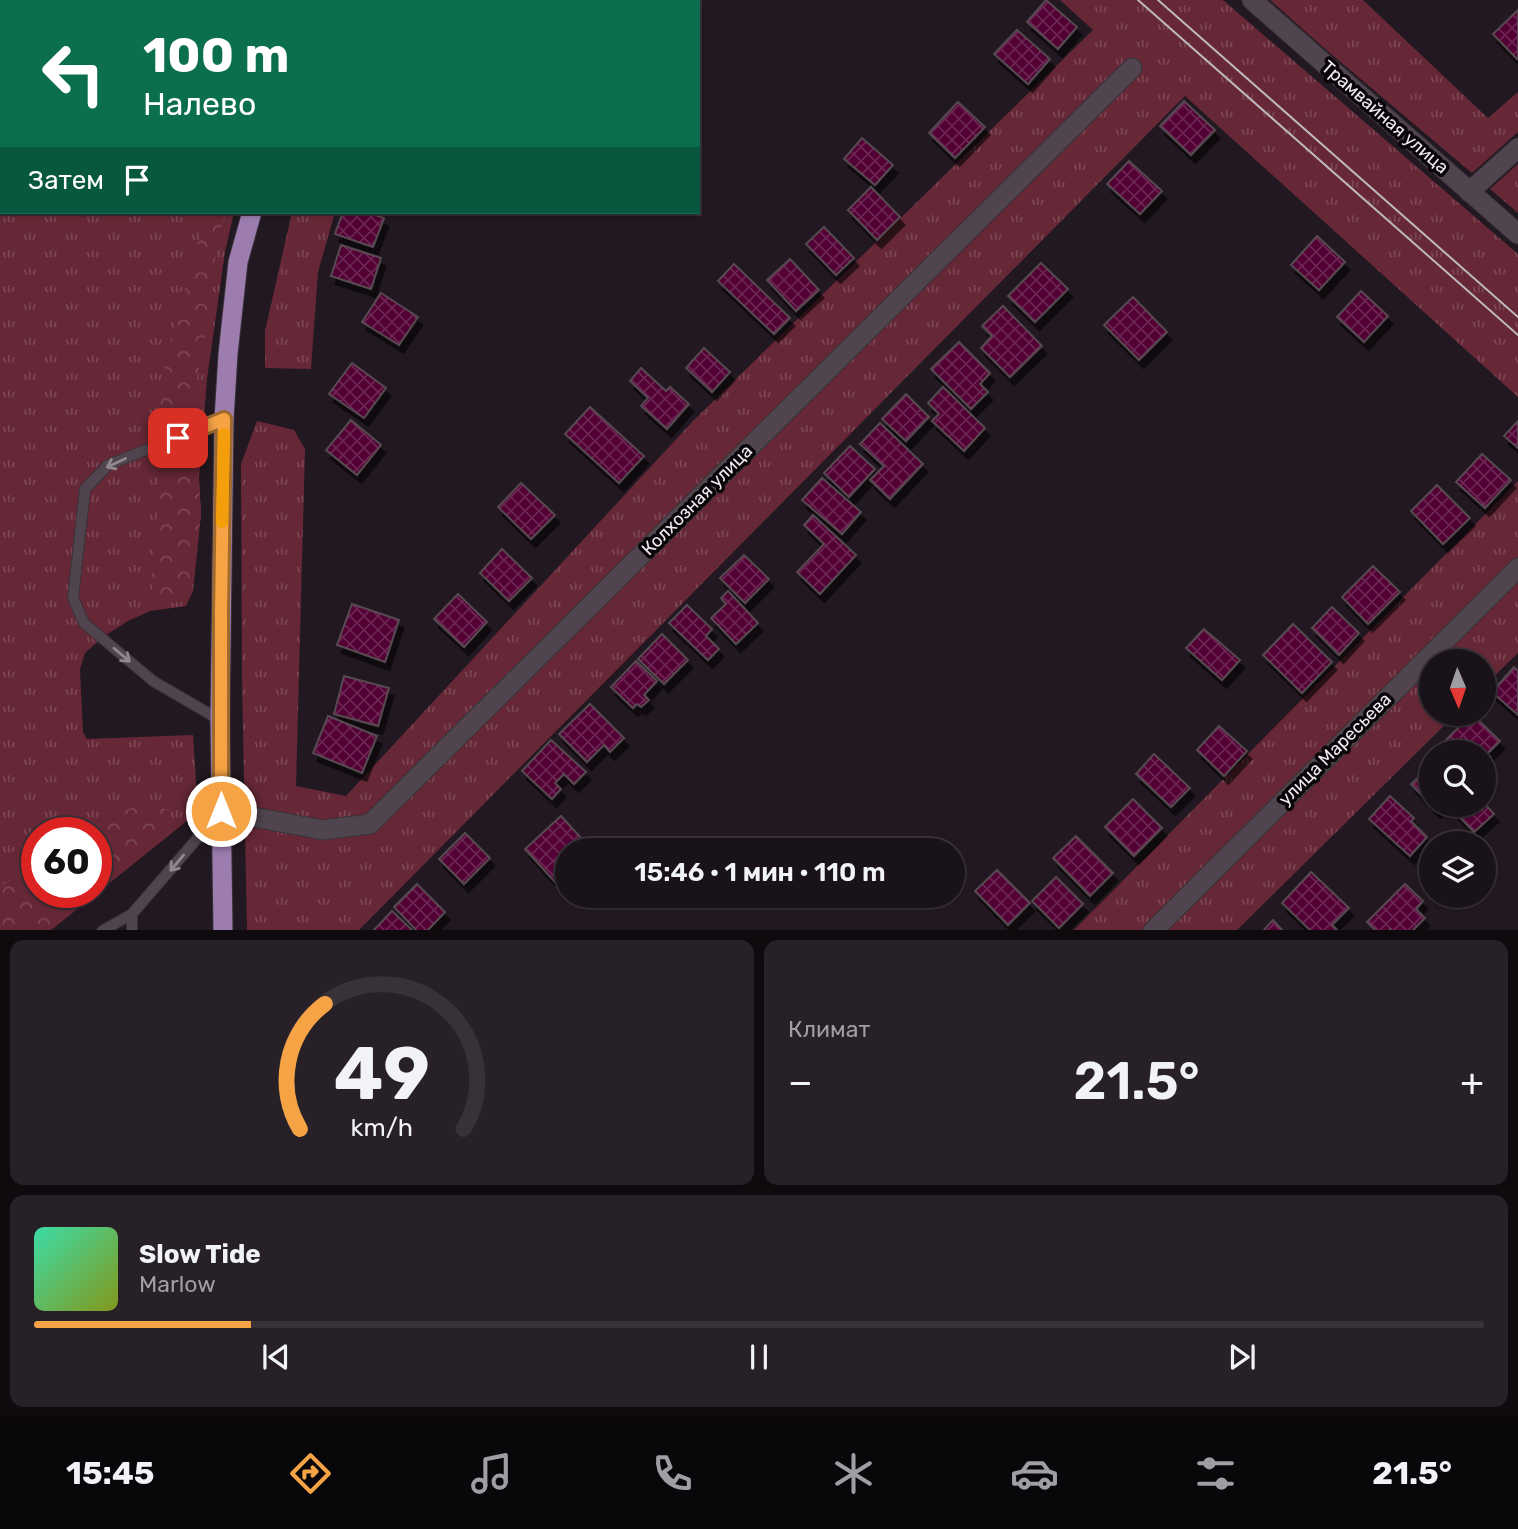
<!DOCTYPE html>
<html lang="ru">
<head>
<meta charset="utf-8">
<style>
  :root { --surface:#1a1219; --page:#272026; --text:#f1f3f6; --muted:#9f9ea2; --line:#383238; --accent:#f5a345 }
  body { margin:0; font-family:Rubik,sans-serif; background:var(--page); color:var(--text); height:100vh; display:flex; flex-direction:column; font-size:26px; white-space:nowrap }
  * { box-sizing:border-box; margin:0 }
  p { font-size:23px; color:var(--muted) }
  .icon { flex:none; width:38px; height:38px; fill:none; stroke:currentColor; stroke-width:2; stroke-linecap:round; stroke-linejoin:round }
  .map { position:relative; height:930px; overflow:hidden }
  .sheet { display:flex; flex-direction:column; gap:10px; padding:10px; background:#0e0a0e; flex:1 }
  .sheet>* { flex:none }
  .guide { position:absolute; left:0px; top:0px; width:700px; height:214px; box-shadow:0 2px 5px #0004,0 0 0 2px var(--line); background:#0b6e4f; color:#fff; overflow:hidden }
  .needle { width:46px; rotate:178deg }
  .tools { position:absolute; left:1419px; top:649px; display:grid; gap:14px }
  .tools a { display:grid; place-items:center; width:77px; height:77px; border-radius:50%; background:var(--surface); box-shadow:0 2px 5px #0004,0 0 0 2px var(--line); font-size:35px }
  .speed { position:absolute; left:21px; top:817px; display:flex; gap:14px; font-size:35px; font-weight:700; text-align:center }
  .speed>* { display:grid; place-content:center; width:91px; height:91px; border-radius:50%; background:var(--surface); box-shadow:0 2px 5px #0004,0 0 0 2px var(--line); line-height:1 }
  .speed .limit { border:10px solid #d22; background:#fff; color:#111 }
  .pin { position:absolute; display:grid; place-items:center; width:60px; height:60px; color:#fff; margin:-30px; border-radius:14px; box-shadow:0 4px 10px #0006 }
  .me { position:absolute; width:77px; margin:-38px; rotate:0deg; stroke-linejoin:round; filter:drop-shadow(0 0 5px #0008) }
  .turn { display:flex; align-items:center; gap:24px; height:147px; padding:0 28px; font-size:32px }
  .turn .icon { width:91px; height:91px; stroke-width:2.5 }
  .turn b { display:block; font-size:49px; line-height:60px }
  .then { display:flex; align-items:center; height:66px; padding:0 28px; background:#0003; gap:14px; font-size:26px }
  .big { font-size:52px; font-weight:600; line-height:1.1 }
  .sheet .card { flex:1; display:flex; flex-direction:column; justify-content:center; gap:10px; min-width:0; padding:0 24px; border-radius:14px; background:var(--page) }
  .sheet .dial { align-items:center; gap:0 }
  .dial svg { height:182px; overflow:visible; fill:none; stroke:var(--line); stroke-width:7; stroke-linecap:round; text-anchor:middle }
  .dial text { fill:var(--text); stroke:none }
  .song { display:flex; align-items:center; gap:21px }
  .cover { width:84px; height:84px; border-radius:10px; background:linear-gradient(135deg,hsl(160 70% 55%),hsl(70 70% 35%)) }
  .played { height:7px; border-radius:4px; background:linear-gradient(90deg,var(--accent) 15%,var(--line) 15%) }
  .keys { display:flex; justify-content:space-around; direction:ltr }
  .heat { display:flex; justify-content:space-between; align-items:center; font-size:38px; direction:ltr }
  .sheet .tiles { flex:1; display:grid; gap:10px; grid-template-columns:1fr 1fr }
  .card:last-child { grid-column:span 2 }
  .trip { position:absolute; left:555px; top:838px; width:410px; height:70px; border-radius:35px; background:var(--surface); box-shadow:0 2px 5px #0004,0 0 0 2px var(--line); font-weight:600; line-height:70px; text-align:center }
  .tabs { display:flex; height:112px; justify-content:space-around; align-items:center; background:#0a070a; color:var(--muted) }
  .tabs .icon { width:49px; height:49px }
  .tabs .active { color:var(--accent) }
  .tabs b { font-size:32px; color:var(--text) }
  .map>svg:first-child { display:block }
</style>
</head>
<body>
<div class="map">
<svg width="1518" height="931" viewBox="0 0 1518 931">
  <defs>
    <pattern id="grass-tufts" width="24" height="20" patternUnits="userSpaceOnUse" patternTransform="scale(1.75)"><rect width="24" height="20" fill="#662836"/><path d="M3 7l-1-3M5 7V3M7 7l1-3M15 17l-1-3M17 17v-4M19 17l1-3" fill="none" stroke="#7c4754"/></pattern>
    <pattern id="forest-crowns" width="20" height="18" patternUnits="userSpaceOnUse" patternTransform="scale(1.75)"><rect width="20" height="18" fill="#662836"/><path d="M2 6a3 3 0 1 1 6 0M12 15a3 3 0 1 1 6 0" fill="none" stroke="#7c4754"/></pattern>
    <pattern id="building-cross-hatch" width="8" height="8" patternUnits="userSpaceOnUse" patternTransform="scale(1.75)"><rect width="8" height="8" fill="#530235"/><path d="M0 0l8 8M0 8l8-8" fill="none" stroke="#6c2753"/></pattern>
    <filter id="shadow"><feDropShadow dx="4.5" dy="8" stdDeviation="0" flood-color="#0009"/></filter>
  </defs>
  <rect width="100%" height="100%" fill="#221821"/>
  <!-- grass -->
  <g fill="url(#grass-tufts)" fill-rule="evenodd">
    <path d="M0,0H69L72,2H2V212H234L225,252L207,379L199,479L201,514L193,591L186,606L150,611L128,621L103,637L85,653L80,669L83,732L87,739L193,735L198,812L51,930L0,931ZM37,833H96V892H37Z"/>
    <polygon points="1060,0 1223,0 1518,254 1518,397 1185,96 359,930 247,930 242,677 241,464 257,421 294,430 305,449 296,786 346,796 693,421 1093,30"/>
    <polygon points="1270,0 1363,0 1488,118 1518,92 1518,132 1472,173 1324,48"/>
    <polygon points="1518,164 1518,213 1490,189"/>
    <polygon points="292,212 335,212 318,272 311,369 265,368 265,331"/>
    <polygon points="1518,481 1518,653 1484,686 1484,662 1432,662 1432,714 1456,714 1237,930 1073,931"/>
  </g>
  <!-- forest -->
  <g fill="url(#forest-crowns)">
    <path d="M206,212H226C214,247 212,282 208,319C206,335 202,351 199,367C195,390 193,414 181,435L166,431L160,422L161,383L174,326L186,286Z"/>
    <polygon points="171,458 190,465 199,479 201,514 197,548 189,587 179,602 158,604 152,587 152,570 158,504 160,466"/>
    <polygon points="143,803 169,810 169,835 51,930 0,930 0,888 4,884 37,861 37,892 96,892 96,833 78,833 90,825"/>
  </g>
  <!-- building -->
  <g fill="url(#building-cross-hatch)" stroke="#574950" stroke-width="2" filter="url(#shadow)">
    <polygon points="560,0 605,0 607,2 559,2"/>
    <polygon points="1046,0 1077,27 1058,49 1027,22"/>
    <polygon points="1518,10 1518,58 1517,59 1493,34"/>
    <polygon points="1017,30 1050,59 1028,84 994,54"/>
    <polygon points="1184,101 1215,130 1191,155 1160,126"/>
    <polygon points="958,102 985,127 955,158 929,133"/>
    <polygon points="862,138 893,165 875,185 844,159"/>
    <polygon points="1129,161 1162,191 1140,214 1107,184"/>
    <polygon points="871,187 900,217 877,240 848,210"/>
    <polygon points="343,212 367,212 384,218 373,247 335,234"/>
    <polygon points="824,227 854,258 836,275 806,244"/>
    <polygon points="1317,236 1345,262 1319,290 1291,265"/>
    <polygon points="341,245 381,258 371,289 331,276"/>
    <polygon points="790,259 819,290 796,311 767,280"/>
    <polygon points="1041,263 1068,289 1035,322 1008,296"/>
    <polygon points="734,264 790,318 774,334 718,281"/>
    <polygon points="1361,291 1388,316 1364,342 1337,317"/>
    <polygon points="381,293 418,317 399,345 362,322"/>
    <polygon points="1133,297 1167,332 1139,360 1104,325"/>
    <polygon points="1003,306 1042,346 1010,377 981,348 992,336 982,326"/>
    <polygon points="959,342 990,373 980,384 988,392 971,409 931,369"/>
    <polygon points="704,348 730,372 712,392 686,368"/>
    <polygon points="352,363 386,388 364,418 329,394"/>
    <polygon points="641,368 666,391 670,387 689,404 667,429 641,406 648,398 630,381"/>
    <polygon points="943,387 985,428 964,451 932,421 939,414 928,403"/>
    <polygon points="906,394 929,417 906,441 882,419"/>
    <polygon points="590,407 644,456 619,483 565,434"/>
    <polygon points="351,420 381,445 357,475 326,450"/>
    <polygon points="1518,421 1518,448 1504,436"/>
    <polygon points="880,423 923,464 890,499 870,480 884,466 860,444"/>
    <polygon points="850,446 875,469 849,497 824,473"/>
    <polygon points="1482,454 1511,480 1485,508 1456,482"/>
    <polygon points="822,478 861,512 842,534 802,500"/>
    <polygon points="521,483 555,515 531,539 498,507"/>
    <polygon points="1437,485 1470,518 1443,544 1411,511"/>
    <polygon points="813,515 856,555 820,594 797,572 824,544 804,525"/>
    <polygon points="502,549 532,578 509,601 480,573"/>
    <polygon points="744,555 769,579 745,603 720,578"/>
    <polygon points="1373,566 1400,592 1368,624 1342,597"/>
    <polygon points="728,591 758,623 736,644 711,618 726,604 721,598"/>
    <polygon points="458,594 487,622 464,647 434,619"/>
    <polygon points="352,604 399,620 385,662 337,645"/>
    <polygon points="687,605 712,629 706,636 719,649 708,660 669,623"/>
    <polygon points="1332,607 1359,633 1339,655 1312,628"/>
    <polygon points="1293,624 1332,662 1302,693 1263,655"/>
    <polygon points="1204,629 1240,660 1222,680 1186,648"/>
    <polygon points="662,634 688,660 664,684 638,659"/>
    <polygon points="636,661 657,681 644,695 649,700 641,707 637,704 633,708 611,687"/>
    <polygon points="1514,667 1518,671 1518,715 1492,692"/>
    <polygon points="344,676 389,688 378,726 334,714"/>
    <polygon points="590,704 624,738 610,752 604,745 587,762 559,734"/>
    <polygon points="1472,714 1500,741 1484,757 1484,752 1455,752 1444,742"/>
    <polygon points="328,716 377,736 362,773 313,753"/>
    <polygon points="1219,726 1247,751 1224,776 1197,750"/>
    <polygon points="551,740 586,772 574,784 564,774 555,783 561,789 552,799 522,771"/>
    <polygon points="1154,754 1190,788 1171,807 1136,774"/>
    <polygon points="1432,765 1432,805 1441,805 1436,810 1411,784"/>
    <polygon points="1390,796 1414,818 1411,821 1427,837 1410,856 1369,819"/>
    <polygon points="1133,799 1162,828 1134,856 1105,827"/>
    <polygon points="1484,803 1494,814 1474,832 1448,805 1484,805"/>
    <polygon points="561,816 592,850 567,850 567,873 556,883 525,849"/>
    <polygon points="465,833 490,858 464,884 439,859"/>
    <polygon points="1076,836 1113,873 1090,896 1053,858"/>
    <polygon points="997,870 1030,903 1008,925 975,891"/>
    <polygon points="1311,872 1349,908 1332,925 1338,931 1311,931 1282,903"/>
    <polygon points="1056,877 1083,904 1059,928 1032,901"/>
    <polygon points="417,884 445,912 427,931 417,931 394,907"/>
    <polygon points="1405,884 1423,901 1416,909 1425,918 1412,931 1392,931 1390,929 1389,931 1376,931 1367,922"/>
    <polygon points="392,911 413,931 373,931"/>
    <polygon points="1273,920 1283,931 1263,931"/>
  </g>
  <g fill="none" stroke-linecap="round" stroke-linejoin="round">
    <defs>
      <g id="service">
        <polyline points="129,0 132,2"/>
        <polyline points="220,720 153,681 84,623 73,598 85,489 108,465 224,419"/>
        <polyline points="102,931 132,914"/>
        <polyline points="132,931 132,914 221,811"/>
      </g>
      <g id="minor">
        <polyline points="1469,192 1518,148"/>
        <polyline points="221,811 323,830 370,824 1132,68"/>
        <polyline points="1153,931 1518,568"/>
      </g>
      <polyline id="secondary" points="1252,0 1518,234"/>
      <g id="primary">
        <polyline points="324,2 325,0"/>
        <polyline points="223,931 220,720 224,419 228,354 238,262 252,212"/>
      </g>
    </defs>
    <!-- service casing -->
    <use href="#service" stroke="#393238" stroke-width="12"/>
    <!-- minor casing -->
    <use href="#minor" stroke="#393238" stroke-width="21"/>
    <!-- secondary casing -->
    <use href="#secondary" stroke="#393238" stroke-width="21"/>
    <!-- primary casing -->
    <use href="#primary" stroke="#393238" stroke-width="21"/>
    <!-- service -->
    <use href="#service" stroke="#50454f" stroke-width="10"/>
    <!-- minor -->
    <use href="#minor" stroke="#50454f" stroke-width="19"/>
    <!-- secondary -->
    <use href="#secondary" stroke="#50454f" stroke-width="19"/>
    <!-- primary -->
    <use href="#primary" stroke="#9d7db0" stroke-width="19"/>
    <!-- tram -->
    <g stroke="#bfb8bf" stroke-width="2">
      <polyline points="1138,0 1518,335"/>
      <polyline points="1158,0 1518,317"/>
    </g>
  </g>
  <!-- one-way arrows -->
  <defs><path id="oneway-shaft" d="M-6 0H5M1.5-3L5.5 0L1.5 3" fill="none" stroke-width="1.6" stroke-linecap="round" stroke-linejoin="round" transform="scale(1.75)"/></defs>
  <g stroke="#908790">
    <use href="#oneway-shaft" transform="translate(116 463) rotate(155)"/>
    <use href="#oneway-shaft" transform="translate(122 655) rotate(40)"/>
    <use href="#oneway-shaft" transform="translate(177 863) rotate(130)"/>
  </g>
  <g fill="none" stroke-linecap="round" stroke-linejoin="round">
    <defs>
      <polyline id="route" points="178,438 224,419 221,611 221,811"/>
    </defs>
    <!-- route casing -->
    <use href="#route" stroke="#9f6a2d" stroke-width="18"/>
    <!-- route -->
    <use href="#route" stroke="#f5a345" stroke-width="12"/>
    <!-- slow -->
    <polyline stroke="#f59e0b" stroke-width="12" points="222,522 224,434"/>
  </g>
  <g text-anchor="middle" stroke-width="7" stroke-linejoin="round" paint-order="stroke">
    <!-- street labels -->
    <g font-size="18" fill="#f1ebf1" stroke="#090508">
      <text transform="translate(1385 117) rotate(41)" y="6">Трамвайная улица</text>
      <text transform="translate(697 500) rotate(-45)" y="6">Колхозная улица</text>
      <text transform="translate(1335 749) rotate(-45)" y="6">улица Маресьева</text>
    </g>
  </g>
</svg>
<div class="tools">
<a><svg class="needle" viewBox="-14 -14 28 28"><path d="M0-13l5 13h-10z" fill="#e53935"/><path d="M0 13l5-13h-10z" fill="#9f9ea2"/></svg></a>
<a><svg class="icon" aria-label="search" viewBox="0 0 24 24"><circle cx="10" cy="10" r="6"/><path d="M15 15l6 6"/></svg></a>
<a><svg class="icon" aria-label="layers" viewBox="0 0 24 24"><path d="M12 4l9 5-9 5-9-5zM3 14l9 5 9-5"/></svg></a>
</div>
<div class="speed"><div class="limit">60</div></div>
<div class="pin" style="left:178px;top:438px;background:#d93025"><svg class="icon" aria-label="arrive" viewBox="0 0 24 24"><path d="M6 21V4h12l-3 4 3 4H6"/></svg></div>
<svg class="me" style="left:221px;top:811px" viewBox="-20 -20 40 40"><circle r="17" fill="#f5a345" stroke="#fff" stroke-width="3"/><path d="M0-11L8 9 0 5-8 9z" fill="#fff"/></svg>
<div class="trip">15:46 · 1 мин · 110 m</div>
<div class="guide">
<div class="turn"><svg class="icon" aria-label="left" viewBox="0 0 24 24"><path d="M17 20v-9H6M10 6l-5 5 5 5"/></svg><div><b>100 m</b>Налево</div></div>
<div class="then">Затем<svg class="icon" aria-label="arrive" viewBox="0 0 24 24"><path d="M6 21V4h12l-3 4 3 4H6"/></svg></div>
</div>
</div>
<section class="sheet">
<div class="tiles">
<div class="card dial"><svg viewBox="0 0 100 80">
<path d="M14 69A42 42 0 1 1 86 69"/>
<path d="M14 69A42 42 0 0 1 25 14" stroke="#f5a345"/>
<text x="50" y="56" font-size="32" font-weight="700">49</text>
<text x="50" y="72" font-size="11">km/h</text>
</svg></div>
<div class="card"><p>Климат</p>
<div class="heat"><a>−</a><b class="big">21.5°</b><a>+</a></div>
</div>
<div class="card">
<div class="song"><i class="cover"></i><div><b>Slow Tide</b><p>Marlow</p></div></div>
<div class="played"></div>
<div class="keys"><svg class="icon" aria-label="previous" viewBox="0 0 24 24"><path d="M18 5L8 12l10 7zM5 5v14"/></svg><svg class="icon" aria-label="pause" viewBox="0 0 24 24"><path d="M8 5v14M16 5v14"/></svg><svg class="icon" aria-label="next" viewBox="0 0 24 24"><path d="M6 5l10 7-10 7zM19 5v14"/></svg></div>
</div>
</div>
</section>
<nav class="tabs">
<b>15:45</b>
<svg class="icon active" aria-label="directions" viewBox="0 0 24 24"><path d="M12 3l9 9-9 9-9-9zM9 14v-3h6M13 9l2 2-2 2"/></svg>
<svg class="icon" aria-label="music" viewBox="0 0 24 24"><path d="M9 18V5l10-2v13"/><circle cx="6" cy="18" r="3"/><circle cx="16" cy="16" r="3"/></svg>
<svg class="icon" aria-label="phone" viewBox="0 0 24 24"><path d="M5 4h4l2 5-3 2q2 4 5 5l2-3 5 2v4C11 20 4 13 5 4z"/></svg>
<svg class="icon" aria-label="climate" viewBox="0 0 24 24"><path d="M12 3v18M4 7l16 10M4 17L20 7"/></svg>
<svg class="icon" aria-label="car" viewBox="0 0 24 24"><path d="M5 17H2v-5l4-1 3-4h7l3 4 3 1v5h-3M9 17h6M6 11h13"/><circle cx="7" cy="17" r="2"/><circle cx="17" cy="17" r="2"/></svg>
<svg class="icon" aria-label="filters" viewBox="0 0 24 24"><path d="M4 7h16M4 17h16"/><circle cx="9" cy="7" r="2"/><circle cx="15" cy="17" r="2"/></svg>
<b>21.5°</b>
</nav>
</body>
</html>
